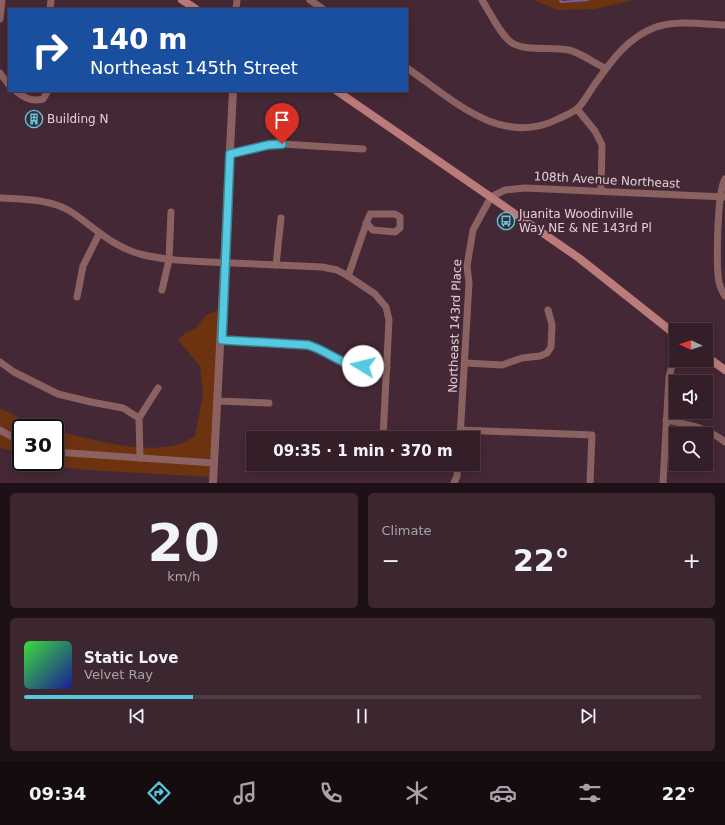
<!DOCTYPE html>
<html lang="en">
<head>
<meta charset="utf-8">
<style>
  :root { --surface:#341e28; --page:#3c2730; --text:#f1f3f6; --muted:#a9a2a8; --line:#4e3c45; --accent:#56c9e1 }
  body { margin:0; font-family:"DejaVu Sans",sans-serif; background:var(--page); color:var(--text); height:100vh; display:flex; flex-direction:column; font-size:15px; white-space:nowrap }
  * { box-sizing:border-box; margin:0 }
  p { font-size:13px; color:var(--muted) }
  .icon { flex:none; width:22px; height:22px; fill:none; stroke:currentColor; stroke-width:2; stroke-linecap:round; stroke-linejoin:round }
  .map { position:relative; height:483px; overflow:hidden }
  .details { display:flex; flex-direction:column; gap:10px; padding:10px; background:#1d1016; flex:1 }
  .details>* { flex:none }
  .hud { position:absolute; left:8px; top:8px; width:400px; height:84px; border-radius:0px; box-shadow:0 2px 10px #0003,0 0 0 1px var(--line); background:#1a4fa0; color:#fff; overflow:hidden }
  .needle { width:26px; rotate:273deg }
  .tools { position:absolute; left:669px; top:323px; display:grid; gap:8px }
  .tools a { display:grid; place-items:center; width:44px; height:44px; border-radius:0px; background:var(--surface); box-shadow:0 2px 10px #0003,0 0 0 1px var(--line); font-size:20px }
  .speed { position:absolute; left:12px; top:419px; display:flex; gap:8px; font-size:20px; font-weight:700; text-align:center }
  .speed>* { display:grid; place-content:center; width:52px; height:52px; border-radius:50%; background:var(--surface); box-shadow:0 2px 10px #0003,0 0 0 1px var(--line); line-height:1 }
  .speed .limit { border:2px solid #111; border-radius:6px; background:#fff; color:#111 }
  .pin { position:absolute; display:grid; place-items:center; width:34px; height:34px; color:#fff; margin:-41px -17px; border-radius:50% 50% 50% 0; rotate:-45deg; box-shadow:0 0 4px #0007 }
  .pin .icon { rotate:45deg }
  .me { position:absolute; width:44px; margin:-22px; rotate:279deg; stroke-linejoin:round; filter:drop-shadow(0 0 3px #0008) }
  .turn { display:flex; align-items:center; gap:14px; height:84px; padding:0 16px; font-size:18px }
  .turn .icon { width:52px; height:52px; stroke-width:2.5 }
  .turn b { display:block; font-size:28px; line-height:34px }
  .big { font-size:30px; font-weight:700; line-height:1.1 }
  .details .card { flex:1; display:flex; flex-direction:column; justify-content:center; gap:6px; min-width:0; padding:0 14px; border-radius:6px; background:var(--page) }
  .details .dial { align-items:center; gap:0 }
  .dial b { font-size:52px; line-height:1 }
  .song { display:flex; align-items:center; gap:12px }
  .cover { width:48px; height:48px; border-radius:6px; background:linear-gradient(135deg,hsl(120 70% 55%),hsl(240 70% 35%)) }
  .played { height:4px; border-radius:2px; background:linear-gradient(90deg,var(--accent) 25%,var(--line) 25%) }
  .keys { display:flex; justify-content:space-around; direction:ltr }
  .heat { display:flex; justify-content:space-between; align-items:center; font-size:22px; direction:ltr }
  .details .tiles { flex:1; display:grid; gap:10px; grid-template-columns:1fr 1fr }
  .card:last-child { grid-column:span 2 }
  .trip { position:absolute; left:246px; top:431px; width:234px; height:40px; border-radius:0px; background:var(--surface); box-shadow:0 2px 10px #0003,0 0 0 1px var(--line); font-weight:700; line-height:40px; text-align:center }
  .menu { display:flex; height:64px; justify-content:space-around; align-items:center; background:#150c10; color:var(--muted) }
  .menu .icon { width:28px; height:28px }
  .menu .selected { color:var(--accent) }
  .menu b { font-size:18px; color:var(--text) }
  .map>svg:first-child { display:block }
</style>
</head>
<body>
<div class="map">
<svg width="725" height="483" viewBox="0 0 725 483">
  <rect width="100%" height="100%" fill="#452835"/>
  <!-- green -->
  <g fill="#6d3210">
    <polygon points="533,0 633,0 595,9 558,10"/>
    <path d="M222,308L213,477L87,470L46,465L38,462H55V430C87,439 147,455 179,444C184,443 190,439 195,436L203,395L200,366L178,340L185,333L196,328L205,316Z"/>
    <polygon points="0,408 28,422 50,428 21,428 21,455 0,447"/>
  </g>
  <g fill="none" stroke-linecap="round" stroke-linejoin="round">
    <!-- stream -->
    <polyline stroke="#775fad" stroke-width="2" points="560,0 561,2 588,0"/>
    <!-- minor -->
    <g stroke="#8b6261" stroke-width="7">
      <polyline points="310,0 323,9"/>
      <path d="M482,0C489,11 501,36 512,43C528,52 551,46 569,50C581,53 594,63 605,68"/>
      <polyline points="50,9 51,0"/>
      <polyline points="236,9 237,0"/>
      <polyline points="0,19 2,0"/>
      <path d="M407,68C452,99 501,148 558,119C564,116 572,113 577,109C584,103 589,92 595,84C611,61 628,37 656,27C677,20 703,24 725,25"/>
      <polyline points="0,73 9,85"/>
      <path d="M16,91C24,98 32,102 43,99L48,91"/>
      <polyline points="577,109 595,131 602,145 601,190"/>
      <polyline points="282,144 283,109"/>
      <polyline points="231,154 268,145 282,144 363,149"/>
      <path d="M725,179C717,192 716,265 719,282C720,286 722,292 725,296"/>
      <path d="M0,198C24,199 53,199 73,213C96,229 112,246 140,254C163,260 186,261 210,262C247,264 285,265 322,267L337,270L348,276L375,294L386,307L389,320L383,438"/>
      <polyline points="276,265 281,218"/>
      <path d="M348,276C356,255 362,234 370,214H395L400,217V228L395,232L373,230L366,223"/>
      <polyline points="162,290 169,260 171,212"/>
      <polyline points="77,297 83,266 99,234"/>
      <path d="M221,340L309,345C321,349 330,358 343,363C356,368 373,367 387,368"/>
      <polyline points="0,362 14,372 58,394 91,402 123,408 139,418"/>
      <polyline points="466,363 502,365 522,358 540,356 547,353 551,347 552,325 548,310"/>
      <polyline points="218,401 269,403"/>
      <path d="M666,420C690,425 706,427 725,442"/>
      <polyline points="0,430 21,442"/>
      <polyline points="460,430 592,435 590,483"/>
      <polyline points="460,438 467,317 469,283 467,266 473,230 491,197 505,190 525,188 725,197"/>
      <polyline points="55,452 214,463"/>
      <polyline points="140,458 139,418 158,388"/>
      <polyline points="454,483 457,476 458,464"/>
      <polyline points="663,483 669,377 674,358 675,334"/>
    </g>
    <!-- tertiary -->
    <polyline stroke="#8b6261" stroke-width="8" points="213,483 233,91"/>
    <!-- secondary -->
    <g stroke="#bc7b7b" stroke-width="8">
      <polyline points="182,0 196,9"/>
      <polyline points="337,91 579,258 676,335"/>
      <polyline points="706,356 725,370"/>
    </g>
  </g>
  <g fill="none" stroke-linecap="round" stroke-linejoin="round">
    <defs>
      <path id="route" d="M282,144L268,145L230,154L222,340L308,345C331,352 337,364 363,366"/>
    </defs>
    <!-- route casing -->
    <use href="#route" stroke="#388392" stroke-width="10"/>
    <!-- route -->
    <use href="#route" stroke="#56c9e1" stroke-width="7"/>
  </g>
  <!-- icons -->
  <defs>
    <symbol id="building-ring" viewBox="-11 -11 22 22"><circle r="9.5" fill="#452835" stroke="#56c9e1" stroke-width="1.5"/><path d="M-4-6H4V6H1V3H-1V6H-4ZM-2.5-4.3h1.7v1.8h-1.7ZM.8-4.3h1.7v1.8H.8ZM-2.5-1h1.7V.8h-1.7ZM.8-1h1.7V.8H.8Z" fill="#56c9e1"/></symbol>
    <symbol id="bus-ring" viewBox="-11 -11 22 22"><circle r="9.5" fill="#452835" stroke="#56c9e1" stroke-width="1.5"/><path d="M-5-6H5V4H4V6H2V4H-2V6H-4V4H-5ZM-3.5-4V0h7V-4ZM-3.5 1.2v1.5H-2V1.2ZM2 1.2v1.5H3.5V1.2Z" fill="#56c9e1"/></symbol>
  </defs>
  <g fill-rule="evenodd">
    <use href="#building-ring" x="24" y="109" width="20" height="20"/>
    <use href="#bus-ring" x="496" y="211" width="20" height="20"/>
  </g>
  <g text-anchor="middle" stroke-width="4" stroke-linejoin="round" paint-order="stroke">
    <!-- poi labels -->
    <g font-size="12" fill="#e2cfd7" stroke="#452835" text-anchor="start">
      <text x="47" y="123">Building N</text>
      <text x="519" y="218">Juanita Woodinville<tspan x="519" dy="14">Way NE &amp; NE 143rd Pl</tspan></text>
    </g>
    <!-- street labels -->
    <g font-size="12" fill="#e2cfd7" stroke="#452835">
      <text transform="translate(607 180) rotate(3)" y="4">108th Avenue Northeast</text>
      <text transform="translate(455 326) rotate(-88)" y="4">Northeast 143rd Place</text>
    </g>
  </g>
</svg>
<div class="tools">
<a><svg class="needle" viewBox="-14 -14 28 28"><path d="M0-13l5 13h-10z" fill="#e53935"/><path d="M0 13l5-13h-10z" fill="#a9a2a8"/></svg></a>
<a><svg class="icon" aria-label="sound" viewBox="0 0 24 24"><path d="M4 9h4l5-4v14l-5-4H4zM17 9q2 3 0 6"/></svg></a>
<a><svg class="icon" aria-label="search" viewBox="0 0 24 24"><circle cx="10" cy="10" r="6"/><path d="M15 15l6 6"/></svg></a>
</div>
<div class="speed"><div class="limit">30</div></div>
<div class="pin" style="left:282px;top:144px;background:#d93025"><svg class="icon" aria-label="arrive" viewBox="0 0 24 24"><path d="M6 21V4h12l-3 4 3 4H6"/></svg></div>
<svg class="me" style="left:363px;top:366px" viewBox="-20 -20 40 40"><circle r="19" fill="#fff"/><path d="M0-13L10 11 0 6-10 11z" fill="#56c9e1"/></svg>
<div class="trip">09:35 · 1 min · 370 m</div>
<div class="hud">
<div class="turn"><svg class="icon" aria-label="right" viewBox="0 0 24 24"><path d="M7 20v-9h11M14 6l5 5-5 5"/></svg><div><b>140 m</b>Northeast 145th Street</div></div>
</div>
</div>
<section class="details">
<div class="tiles">
<div class="card dial"><b>20</b><p>km/h</p></div>
<div class="card"><p>Climate</p>
<div class="heat"><a>−</a><b class="big">22°</b><a>+</a></div>
</div>
<div class="card">
<div class="song"><i class="cover"></i><div><b>Static Love</b><p>Velvet Ray</p></div></div>
<div class="played"></div>
<div class="keys"><svg class="icon" aria-label="previous" viewBox="0 0 24 24"><path d="M18 5L8 12l10 7zM5 5v14"/></svg><svg class="icon" aria-label="pause" viewBox="0 0 24 24"><path d="M8 5v14M16 5v14"/></svg><svg class="icon" aria-label="next" viewBox="0 0 24 24"><path d="M6 5l10 7-10 7zM19 5v14"/></svg></div>
</div>
</div>
</section>
<nav class="menu">
<b>09:34</b>
<svg class="icon selected" aria-label="directions" viewBox="0 0 24 24"><path d="M12 3l9 9-9 9-9-9zM9 14v-3h6M13 9l2 2-2 2"/></svg>
<svg class="icon" aria-label="music" viewBox="0 0 24 24"><path d="M9 18V5l10-2v13"/><circle cx="6" cy="18" r="3"/><circle cx="16" cy="16" r="3"/></svg>
<svg class="icon" aria-label="phone" viewBox="0 0 24 24"><path d="M5 4h4l2 5-3 2q2 4 5 5l2-3 5 2v4C11 20 4 13 5 4z"/></svg>
<svg class="icon" aria-label="climate" viewBox="0 0 24 24"><path d="M12 3v18M4 7l16 10M4 17L20 7"/></svg>
<svg class="icon" aria-label="car" viewBox="0 0 24 24"><path d="M5 17H2v-5l4-1 3-4h7l3 4 3 1v5h-3M9 17h6M6 11h13"/><circle cx="7" cy="17" r="2"/><circle cx="17" cy="17" r="2"/></svg>
<svg class="icon" aria-label="filters" viewBox="0 0 24 24"><path d="M4 7h16M4 17h16"/><circle cx="9" cy="7" r="2"/><circle cx="15" cy="17" r="2"/></svg>
<b>22°</b>
</nav>
</body>
</html>
